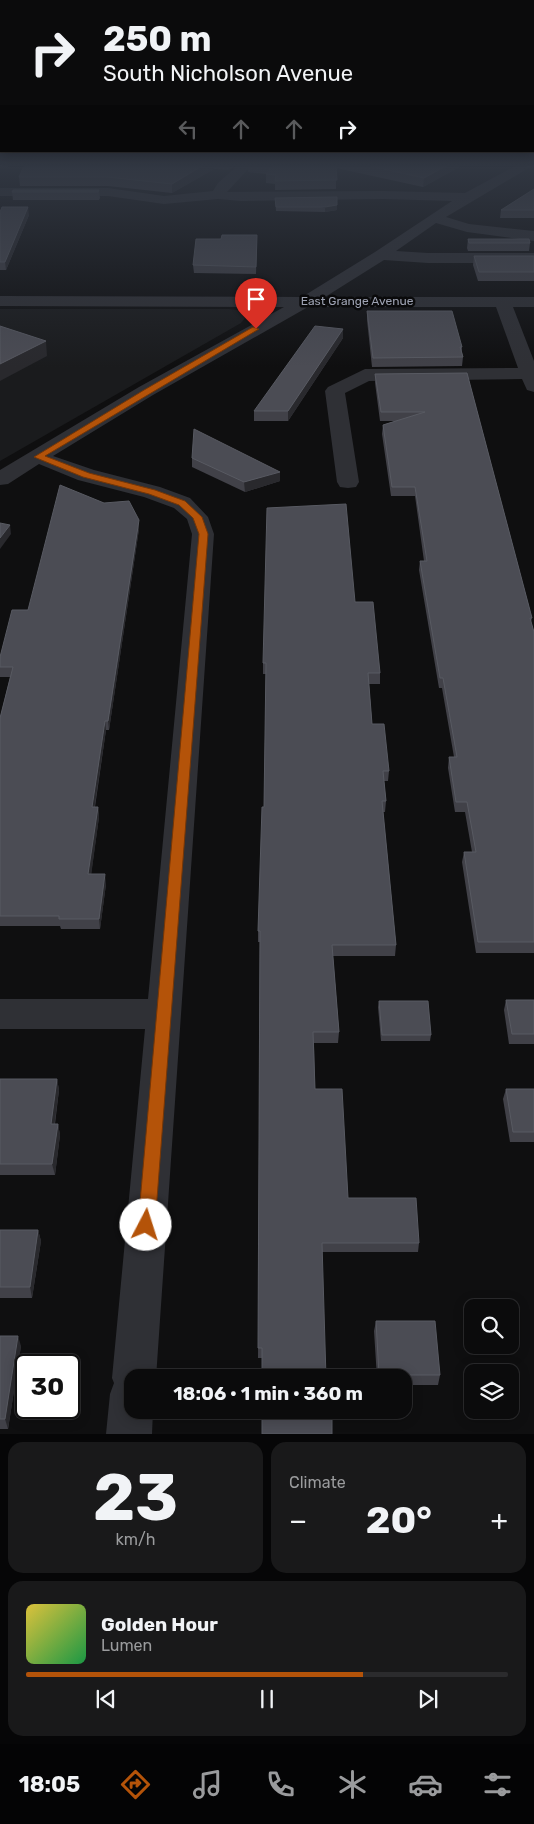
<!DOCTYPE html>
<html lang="en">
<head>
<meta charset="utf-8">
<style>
  :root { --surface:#0b0b0c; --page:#19191a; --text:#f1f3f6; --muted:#9a9b9d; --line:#2b2b2d; --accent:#b45309 }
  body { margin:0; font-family:Rubik,sans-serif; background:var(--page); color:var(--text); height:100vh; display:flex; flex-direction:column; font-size:19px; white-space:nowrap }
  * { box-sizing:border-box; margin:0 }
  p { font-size:16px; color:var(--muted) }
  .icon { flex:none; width:28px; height:28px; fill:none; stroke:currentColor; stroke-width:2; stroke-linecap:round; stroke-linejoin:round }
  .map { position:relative; height:1434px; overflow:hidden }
  .sheet { display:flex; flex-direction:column; gap:8px; padding:8px; background:#060607; flex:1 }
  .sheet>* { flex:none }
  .top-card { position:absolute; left:0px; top:0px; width:535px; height:152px; box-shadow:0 2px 12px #0003,0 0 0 1px var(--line); background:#0b0b0c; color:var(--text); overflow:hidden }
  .fabs { position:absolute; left:464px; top:1299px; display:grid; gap:10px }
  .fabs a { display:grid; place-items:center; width:55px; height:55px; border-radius:10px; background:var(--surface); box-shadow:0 2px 12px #0003,0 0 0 1px var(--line); font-size:25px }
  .speed { position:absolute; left:15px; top:1354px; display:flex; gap:10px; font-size:25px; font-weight:700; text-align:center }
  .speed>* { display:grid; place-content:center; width:65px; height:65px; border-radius:50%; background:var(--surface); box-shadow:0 2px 12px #0003,0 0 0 1px var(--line); line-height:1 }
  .speed .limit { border:2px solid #111; border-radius:8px; background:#fff; color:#111 }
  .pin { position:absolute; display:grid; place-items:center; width:42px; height:42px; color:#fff; margin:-51px -21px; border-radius:50% 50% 50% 0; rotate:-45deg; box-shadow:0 0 5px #0007 }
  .pin .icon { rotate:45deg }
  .me { position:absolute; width:55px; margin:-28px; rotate:5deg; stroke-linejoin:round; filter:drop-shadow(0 0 4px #0008) }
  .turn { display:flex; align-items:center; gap:18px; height:105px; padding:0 20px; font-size:22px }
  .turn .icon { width:65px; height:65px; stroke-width:2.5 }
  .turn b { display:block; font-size:35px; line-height:42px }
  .lanes { display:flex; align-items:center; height:48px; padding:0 20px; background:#0003; justify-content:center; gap:25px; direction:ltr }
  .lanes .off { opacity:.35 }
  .big { font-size:38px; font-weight:700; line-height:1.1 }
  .sheet .card { flex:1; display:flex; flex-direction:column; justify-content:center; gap:8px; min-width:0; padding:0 18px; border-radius:15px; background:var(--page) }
  .sheet .dial { align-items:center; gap:0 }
  .dial b { font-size:65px; line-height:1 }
  .song { display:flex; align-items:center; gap:15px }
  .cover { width:60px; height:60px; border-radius:8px; background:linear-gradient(135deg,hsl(50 70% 55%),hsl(140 70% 35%)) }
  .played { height:5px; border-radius:2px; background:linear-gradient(90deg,var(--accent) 70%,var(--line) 70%) }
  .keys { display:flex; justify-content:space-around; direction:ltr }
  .heat { display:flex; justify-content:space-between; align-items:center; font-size:28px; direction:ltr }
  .sheet .tiles { flex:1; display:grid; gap:8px; grid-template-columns:1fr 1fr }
  .card:last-child { grid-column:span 2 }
  .trip { position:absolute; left:124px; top:1369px; width:288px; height:50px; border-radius:15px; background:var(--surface); box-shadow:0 2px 12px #0003,0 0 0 1px var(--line); font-weight:700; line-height:50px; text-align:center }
  .tab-bar { display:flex; height:80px; justify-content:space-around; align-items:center; background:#040405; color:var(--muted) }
  .tab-bar .icon { width:35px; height:35px }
  .tab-bar .selected { color:var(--accent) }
  .tab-bar b { font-size:22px; color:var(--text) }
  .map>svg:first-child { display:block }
</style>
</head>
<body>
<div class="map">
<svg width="534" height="1434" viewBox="0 0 534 1434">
  <rect width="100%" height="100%" fill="#0f0f10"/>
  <!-- built -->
  <polygon fill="#1a1b1d" points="0,309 229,309 237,310 245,318 241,323 0,461"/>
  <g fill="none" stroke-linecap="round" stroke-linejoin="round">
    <!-- minor -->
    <polygon fill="#2f3035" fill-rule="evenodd" points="237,166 251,166 227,192 383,191 465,193 515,166 532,166 446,217 469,224 534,231 534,241 467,232 436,223 396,251 428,253 534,253 534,263 428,263 384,260 325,297 534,297 534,307 513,307 534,361 534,392 527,390 522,379 369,381 345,393 359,482 356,487 348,488 340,487 337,482 325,391 328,387 365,369 518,368 496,307 308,307 153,395 53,456 94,470 160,487 190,498 208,517 214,534 156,1378 132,1378 132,1410 153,1410 152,1434 106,1434 110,1394 114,1383 112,1378 145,1029 0,1029 0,999 148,999 192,534 187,519 174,508 144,497 78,480 39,464 8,484 0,485 0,470 139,387 284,307 0,306 0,296 302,297 375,252 452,201 383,199 241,201 218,199 164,204 108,196 0,196 0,188 108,188 164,196 213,191 218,183"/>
  </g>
  <!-- wall -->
  <g fill="#414148">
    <polygon points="24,166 234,166 229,170 214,169 172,193 108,186 20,186 19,177"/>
    <polygon points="248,166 461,166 423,187 336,168 336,189 275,190 275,184 266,183 266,174 248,172"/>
    <polygon points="534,189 534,218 500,218 501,210"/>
    <polygon points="99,190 100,198 99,200 13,200 12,192"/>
    <polygon points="275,198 337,210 325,212 276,211"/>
    <polygon points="0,212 29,215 6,270 0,270"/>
    <polygon points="257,235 256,274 194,273 193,265 221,239"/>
    <polygon points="468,239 530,243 529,251 468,251 467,248"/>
    <polygon points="474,256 534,256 534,281 478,281 473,265"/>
    <polygon points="367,311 462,347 462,352 463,357 462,366 372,367 367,320"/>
    <polygon points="343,329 343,338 288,421 254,421 254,411"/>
    <polygon points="467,373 532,618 531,622 534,632 534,953 476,953 462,862 464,852 472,852 465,812 455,812 448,768 449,757 454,757 442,688 439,688 419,570 420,561 424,561 415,496 391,496 382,434 383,425 395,421 380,421 375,383 375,374"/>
    <polygon points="192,458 280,481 245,492 192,467"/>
    <polygon points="139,529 109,730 106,730 95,807 98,807 99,817 91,874 106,884 100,929 61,929 60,926 0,926 0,718 10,677 0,677 0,657 28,610"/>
    <polygon points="355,602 380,673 380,684 369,684 372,724 389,771 388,781 384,781 386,801 385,812 383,812 396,945 395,956 333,956 339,1032 338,1043 314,1043 315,1089 348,1198 419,1243 418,1252 322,1252 262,1358 258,1358 260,942 258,942 258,931 264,807 266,674 263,674 263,663"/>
    <polygon points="506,1000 534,1000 534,1044 509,1044 504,1010"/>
    <polygon points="379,1001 431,1035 430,1041 381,1041 378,1007"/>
    <polygon points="0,1079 57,1079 59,1090 55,1124 58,1124 60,1135 55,1175 0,1175"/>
    <polygon points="506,1089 534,1089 534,1142 510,1142 503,1099"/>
    <polygon points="0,1230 38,1230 41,1241 32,1298 0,1298"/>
    <polygon points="376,1321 440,1375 438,1385 402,1385 402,1378 377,1378 374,1331"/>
    <polygon points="0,1336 21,1346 8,1429 0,1429"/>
  </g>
  <!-- shaded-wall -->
  <g fill="#29292d">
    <polygon points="202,166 214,166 214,169 172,193 172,184"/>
    <polygon points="229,166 234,166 229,170"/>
    <polygon points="446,166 461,166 423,187 424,178"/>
    <polygon points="337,205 337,210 325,212 325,207"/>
    <polygon points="28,207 29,215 6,270 5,262"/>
    <polygon points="343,329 343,338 288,421 288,411"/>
    <polygon points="46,341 47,356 0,381 0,364"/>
    <polygon points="280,472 280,481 245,492 244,482"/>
    <polygon points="139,520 139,529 109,730 108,721"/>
    <polygon points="10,525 11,534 0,549 0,538"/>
    <polygon points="105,721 106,730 93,817 92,807"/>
    <polygon points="98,807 99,817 90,884 88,874"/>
    <polygon points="105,874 106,884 100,929 99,919"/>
    <polygon points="57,1079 59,1090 53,1135 51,1124"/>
    <polygon points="58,1124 60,1135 55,1175 52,1164"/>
    <polygon points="38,1230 41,1241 32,1298 30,1287"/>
    <polygon points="18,1336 21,1346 8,1429 5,1419"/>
  </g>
  <!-- building -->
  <g fill="#4b4c54" stroke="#585a62">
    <polygon points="24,166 202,166 172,184 107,177 19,177"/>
    <polygon points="273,166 336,166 337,180 275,181 276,175 266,174"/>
    <polygon points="370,166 446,166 424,178"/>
    <polygon points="534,189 534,210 501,210"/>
    <polygon points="13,190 99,190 98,192 12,192"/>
    <polygon points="337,197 337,205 325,207 276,207 275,198"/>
    <polygon points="2,207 28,207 5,262 0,262 0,212"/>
    <polygon points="222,235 257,235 256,267 193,265 196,239 221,239"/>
    <polygon points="468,239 529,239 530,243 469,243"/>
    <polygon points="474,256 534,256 534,272 479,272"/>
    <polygon points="367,311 452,311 462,347 460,347 463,357 373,358"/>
    <polygon points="0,326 46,341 0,364"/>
    <polygon points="315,326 343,329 288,411 254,411"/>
    <polygon points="467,373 532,618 530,618 534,632 534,942 478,942 464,852 476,852 467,802 456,802 449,757 457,757 443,678 440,678 420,561 427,561 415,487 392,487 383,425 425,412 381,412 375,374"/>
    <polygon points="194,429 280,472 244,482 192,458"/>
    <polygon points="60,485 104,503 129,501 139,520 108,721 105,721 92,807 98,807 88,874 105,874 99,919 59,919 59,916 0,916 0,718 13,667 0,667 0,657 12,610 28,610"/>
    <polygon points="346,504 355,602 373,602 380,673 368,673 372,724 384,724 389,771 383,771 386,801 382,801 396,945 332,945 339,1032 313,1032 315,1089 342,1089 348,1198 416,1198 419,1243 322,1243 326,1378 262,1378 262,1348 258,1348 260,931 258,931 262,807 264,807 266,663 263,663 267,508"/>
    <polygon points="0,523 10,525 0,538"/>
    <polygon points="506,1000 534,1000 534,1034 512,1034"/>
    <polygon points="379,1001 428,1001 431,1035 382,1035"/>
    <polygon points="0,1079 57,1079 51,1124 58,1124 52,1164 0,1164"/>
    <polygon points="506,1089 534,1089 534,1132 513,1132"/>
    <polygon points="0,1230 38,1230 30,1287 0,1287"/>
    <polygon points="376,1321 435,1321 440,1375 379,1375"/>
    <polygon points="0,1336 18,1336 5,1419 0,1419"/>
    <rect x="262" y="1410" width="70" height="24"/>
  </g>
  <!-- sky -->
  <linearGradient id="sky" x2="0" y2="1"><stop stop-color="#080809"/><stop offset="0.45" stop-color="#313742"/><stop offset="1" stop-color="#313742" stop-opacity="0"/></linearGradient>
  <rect width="534" height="367" fill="url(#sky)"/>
  <!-- route -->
  <polygon fill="#b45309" stroke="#753606" points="253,327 259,329 45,456 89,473 155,490 185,501 202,517 208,534 155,1225 152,1230 146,1233 140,1230 138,1225 199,534 193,518 179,505 149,494 83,477 34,457 144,390"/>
  <g text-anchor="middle" stroke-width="5" stroke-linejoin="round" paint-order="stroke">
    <!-- far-street labels -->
    <g font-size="12" fill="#9ea3b3" stroke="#0a0a0b">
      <text x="357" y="305">East Grange Avenue</text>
    </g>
  </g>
</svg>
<div class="fabs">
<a><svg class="icon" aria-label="search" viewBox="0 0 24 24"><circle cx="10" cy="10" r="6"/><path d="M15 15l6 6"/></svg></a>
<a><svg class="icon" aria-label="layers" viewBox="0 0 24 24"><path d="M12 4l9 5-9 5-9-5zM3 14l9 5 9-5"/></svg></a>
</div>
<div class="speed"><div class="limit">30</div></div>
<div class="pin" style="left:256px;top:329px;background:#d93025"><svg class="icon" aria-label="arrive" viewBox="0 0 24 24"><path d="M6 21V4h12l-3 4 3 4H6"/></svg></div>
<svg class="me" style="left:146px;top:1225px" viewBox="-20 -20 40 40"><circle r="19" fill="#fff"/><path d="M0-13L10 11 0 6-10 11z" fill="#b45309"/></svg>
<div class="trip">18:06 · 1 min · 360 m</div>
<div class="top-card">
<div class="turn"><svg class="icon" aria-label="right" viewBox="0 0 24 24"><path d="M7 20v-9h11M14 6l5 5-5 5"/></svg><div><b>250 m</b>South Nicholson Avenue</div></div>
<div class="lanes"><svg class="icon off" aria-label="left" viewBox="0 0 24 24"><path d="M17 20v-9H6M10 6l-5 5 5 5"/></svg><svg class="icon off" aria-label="ahead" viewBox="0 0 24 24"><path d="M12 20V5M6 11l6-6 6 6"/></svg><svg class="icon off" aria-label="ahead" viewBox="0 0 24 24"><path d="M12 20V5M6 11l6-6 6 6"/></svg><svg class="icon" aria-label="right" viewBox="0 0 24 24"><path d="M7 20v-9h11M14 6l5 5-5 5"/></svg></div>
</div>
</div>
<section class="sheet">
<div class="tiles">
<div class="card dial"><b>23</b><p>km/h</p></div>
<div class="card"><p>Climate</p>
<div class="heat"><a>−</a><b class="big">20°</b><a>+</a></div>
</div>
<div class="card">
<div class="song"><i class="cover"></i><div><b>Golden Hour</b><p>Lumen</p></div></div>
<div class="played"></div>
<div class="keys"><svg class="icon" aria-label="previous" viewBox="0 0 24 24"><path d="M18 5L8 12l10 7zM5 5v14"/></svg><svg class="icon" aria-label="pause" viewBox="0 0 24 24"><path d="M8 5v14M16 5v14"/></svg><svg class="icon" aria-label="next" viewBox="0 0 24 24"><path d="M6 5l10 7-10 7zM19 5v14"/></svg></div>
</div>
</div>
</section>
<nav class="tab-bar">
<b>18:05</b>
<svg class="icon selected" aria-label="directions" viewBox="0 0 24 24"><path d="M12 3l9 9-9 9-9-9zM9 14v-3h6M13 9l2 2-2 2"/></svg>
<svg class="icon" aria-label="music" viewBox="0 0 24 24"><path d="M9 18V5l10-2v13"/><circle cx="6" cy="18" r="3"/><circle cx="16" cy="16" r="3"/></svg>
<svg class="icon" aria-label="phone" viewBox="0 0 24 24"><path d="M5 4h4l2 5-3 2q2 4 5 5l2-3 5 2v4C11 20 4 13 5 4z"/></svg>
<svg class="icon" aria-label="climate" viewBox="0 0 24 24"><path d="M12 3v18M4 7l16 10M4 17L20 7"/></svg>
<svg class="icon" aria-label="car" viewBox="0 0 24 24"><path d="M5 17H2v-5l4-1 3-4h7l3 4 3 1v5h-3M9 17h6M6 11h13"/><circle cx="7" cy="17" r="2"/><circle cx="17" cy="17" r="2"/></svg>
<svg class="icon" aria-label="filters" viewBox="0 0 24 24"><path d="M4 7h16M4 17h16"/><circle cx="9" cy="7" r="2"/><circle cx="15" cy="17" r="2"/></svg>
</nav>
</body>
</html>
